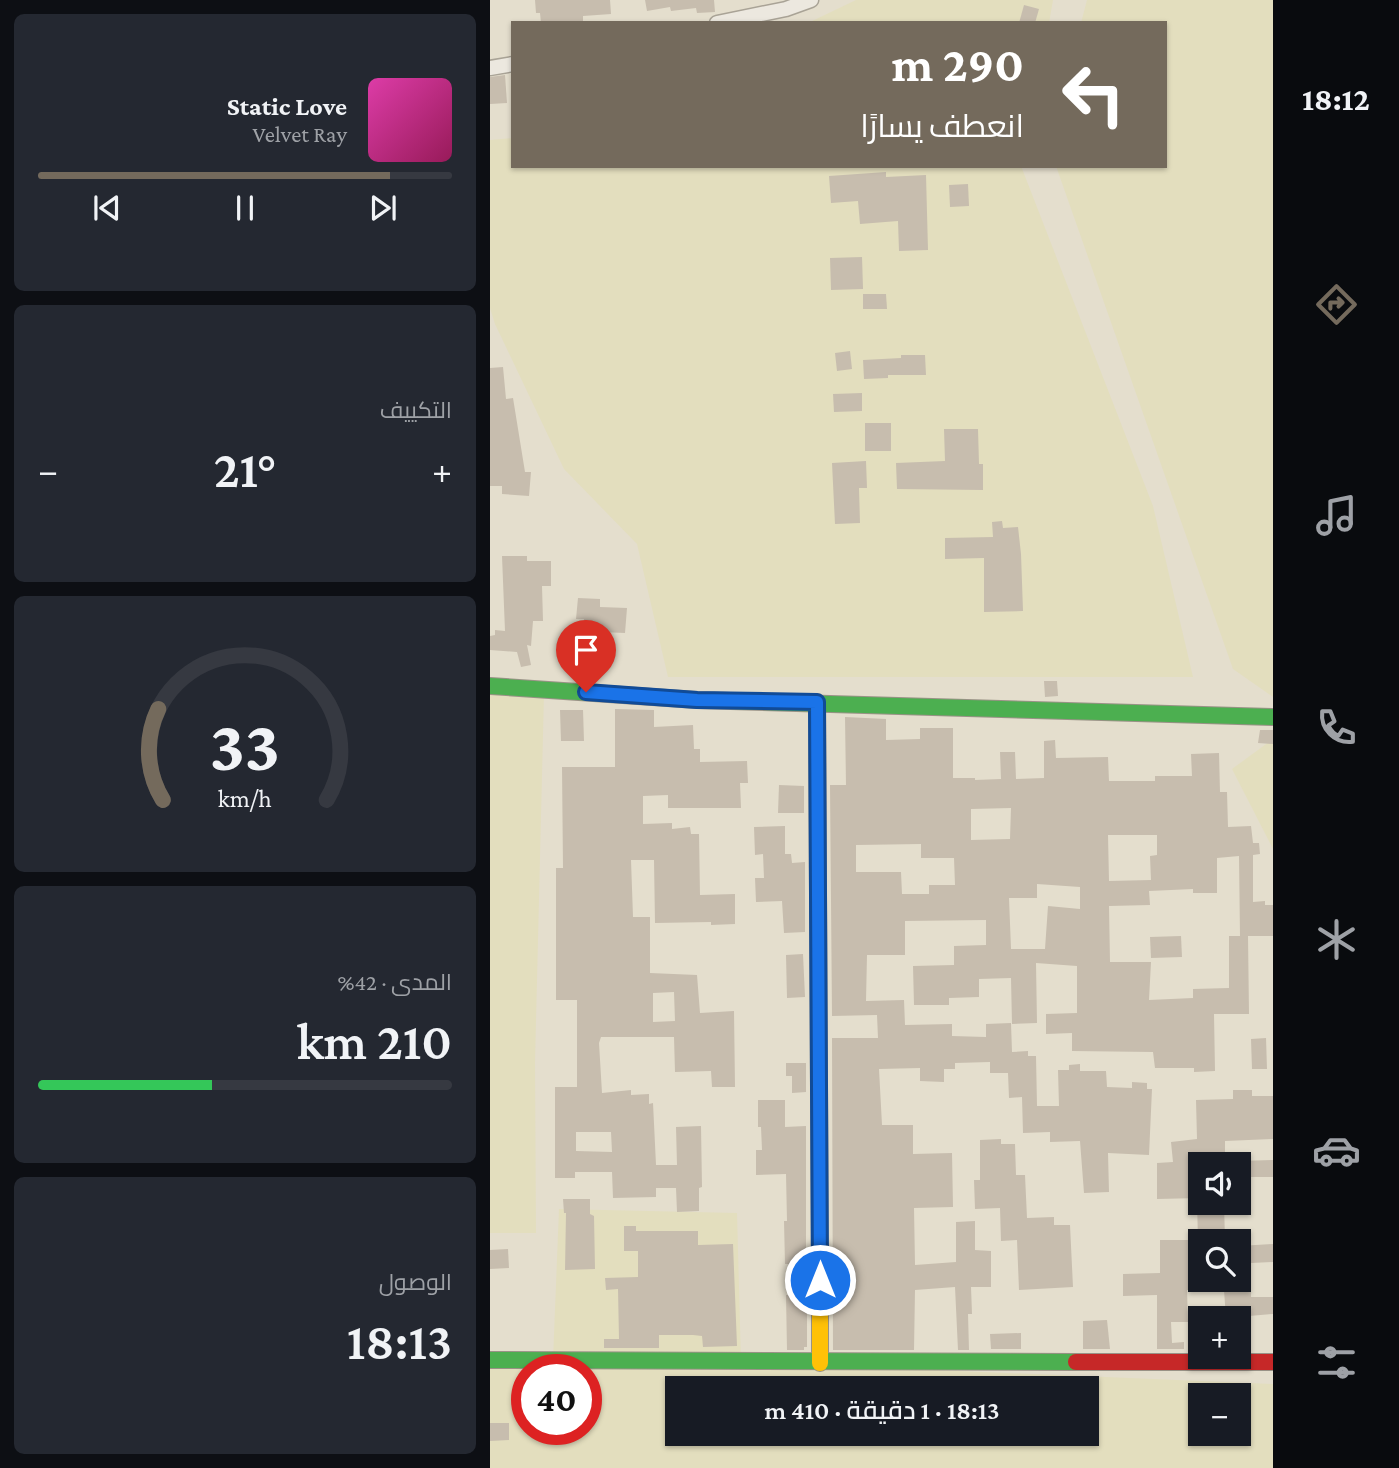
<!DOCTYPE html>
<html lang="ar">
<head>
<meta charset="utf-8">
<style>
  :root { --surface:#171b24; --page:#242831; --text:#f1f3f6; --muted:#9ea1a6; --line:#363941; --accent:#746a5c }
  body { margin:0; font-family:"Crimson Pro",Cairo,serif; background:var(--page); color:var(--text); direction:rtl; height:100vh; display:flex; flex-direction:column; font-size:26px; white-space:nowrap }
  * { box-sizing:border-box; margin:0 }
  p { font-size:23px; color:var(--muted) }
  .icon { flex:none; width:38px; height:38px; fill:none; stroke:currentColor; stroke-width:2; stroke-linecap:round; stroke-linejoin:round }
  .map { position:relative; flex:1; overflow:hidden; direction:ltr }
  .sheet { display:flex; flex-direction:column; gap:14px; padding:14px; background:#0d0f14; width:490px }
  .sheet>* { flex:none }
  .hud { position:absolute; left:21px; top:21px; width:656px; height:147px; border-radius:0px; box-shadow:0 2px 5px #0004; direction:rtl; background:#746a5c; color:#fff; overflow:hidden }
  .fabs { position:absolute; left:698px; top:1152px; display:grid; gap:14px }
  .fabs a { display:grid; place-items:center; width:63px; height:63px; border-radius:0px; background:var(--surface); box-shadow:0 2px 5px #0004; font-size:35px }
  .speed { position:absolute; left:21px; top:1354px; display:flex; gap:14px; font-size:35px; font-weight:700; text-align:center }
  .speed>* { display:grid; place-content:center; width:91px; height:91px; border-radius:50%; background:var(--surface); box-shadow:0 2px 5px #0004; line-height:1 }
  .speed .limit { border:10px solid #d22; background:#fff; color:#111 }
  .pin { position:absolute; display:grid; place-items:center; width:60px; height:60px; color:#fff; margin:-72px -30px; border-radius:50% 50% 50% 0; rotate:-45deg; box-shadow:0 0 7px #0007 }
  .pin .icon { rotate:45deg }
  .me { position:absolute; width:77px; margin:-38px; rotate:0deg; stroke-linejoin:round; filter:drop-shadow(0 0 5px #0008) }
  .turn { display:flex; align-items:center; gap:24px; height:147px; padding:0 28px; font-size:32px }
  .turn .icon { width:91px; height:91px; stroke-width:2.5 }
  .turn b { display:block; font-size:49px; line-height:60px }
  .big { font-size:52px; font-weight:600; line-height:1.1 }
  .sheet .tile { flex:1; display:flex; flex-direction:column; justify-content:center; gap:10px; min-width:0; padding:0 24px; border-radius:10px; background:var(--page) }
  .sheet .dial { align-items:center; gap:0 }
  .dial svg { height:182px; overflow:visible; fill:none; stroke:var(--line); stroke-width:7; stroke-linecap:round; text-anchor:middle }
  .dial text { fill:var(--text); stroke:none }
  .song { display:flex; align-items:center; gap:21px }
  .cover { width:84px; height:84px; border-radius:10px; background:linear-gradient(135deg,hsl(320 70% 55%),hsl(330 70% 35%)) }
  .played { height:7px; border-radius:4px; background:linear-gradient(90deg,var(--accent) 85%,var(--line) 85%) }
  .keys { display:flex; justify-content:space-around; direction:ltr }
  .heat { display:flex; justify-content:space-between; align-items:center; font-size:38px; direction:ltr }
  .charge { height:10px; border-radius:5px; background:linear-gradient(90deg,#34c759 42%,var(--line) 0) }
  .trip { position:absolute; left:175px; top:1376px; width:434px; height:70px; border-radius:0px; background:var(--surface); box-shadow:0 2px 5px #0004; font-weight:600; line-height:70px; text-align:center; direction:rtl }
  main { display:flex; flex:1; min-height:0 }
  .tab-bar { display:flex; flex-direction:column; width:126px; justify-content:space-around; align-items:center; background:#090b0e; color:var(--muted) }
  .tab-bar .icon { width:49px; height:49px }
  .tab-bar .current { color:var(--accent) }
  .tab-bar b { font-size:32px; color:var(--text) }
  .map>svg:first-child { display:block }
</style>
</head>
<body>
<main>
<nav class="tab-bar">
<b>18:12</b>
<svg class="icon current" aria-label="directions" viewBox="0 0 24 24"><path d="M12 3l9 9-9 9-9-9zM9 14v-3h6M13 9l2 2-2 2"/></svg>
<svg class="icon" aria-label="music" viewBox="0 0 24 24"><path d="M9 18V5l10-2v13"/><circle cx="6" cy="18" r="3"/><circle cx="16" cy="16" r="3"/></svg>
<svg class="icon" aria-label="phone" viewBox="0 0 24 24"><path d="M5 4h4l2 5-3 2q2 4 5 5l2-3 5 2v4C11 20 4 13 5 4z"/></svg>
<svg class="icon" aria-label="climate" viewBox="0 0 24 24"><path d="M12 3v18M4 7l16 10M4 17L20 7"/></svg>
<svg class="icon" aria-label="car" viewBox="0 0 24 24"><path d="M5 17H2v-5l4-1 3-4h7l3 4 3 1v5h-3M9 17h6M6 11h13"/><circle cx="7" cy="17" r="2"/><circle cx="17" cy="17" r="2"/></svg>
<svg class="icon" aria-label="filters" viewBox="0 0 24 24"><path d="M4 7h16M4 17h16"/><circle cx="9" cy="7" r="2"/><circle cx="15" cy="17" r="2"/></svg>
</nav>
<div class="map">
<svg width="783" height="1468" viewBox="0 0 783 1468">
  <rect width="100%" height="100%" fill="#e4decd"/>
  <!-- farmland -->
  <g fill="#e3debe" fill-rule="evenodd">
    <polygon points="366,0 563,0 559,23 318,23"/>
    <polygon points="597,0 783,0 783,697 743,669 566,166 676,166 676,23 591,23"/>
    <polygon points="23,138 23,166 531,166 663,506 703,677 178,677 147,544 74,469 5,324 0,308 0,140"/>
    <polygon points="0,686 54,694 45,1062 46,1233 0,1233"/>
    <polygon points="783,739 783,849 742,769"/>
    <path d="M69,1209L247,1213L251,1362L783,1384V1468H0V1360H63ZM37,1370H96V1430H37ZM187,1388H597V1433H187ZM710,1395H749V1433H710Z"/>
  </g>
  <!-- building -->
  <g fill="#c7bdae" fill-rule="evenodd">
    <polygon points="45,0 120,0 121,14 93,16 93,23 51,23 50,13 46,13"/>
    <polygon points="155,0 224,0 225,12 207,13 206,8 181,11 180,7 157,11"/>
    <polygon points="534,5 549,9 545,23 529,23"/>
    <polygon points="15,75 17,103 0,104 0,77"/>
    <polygon points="396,172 396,177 436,175 438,250 409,251 408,221 370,224 368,201 341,203 339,176"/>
    <polygon points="478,184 479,206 460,207 459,185"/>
    <polygon points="372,257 373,289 341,290 340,258"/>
    <polygon points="373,294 396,294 397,309 373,309"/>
    <polygon points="360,351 362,369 347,371 345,353"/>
    <polygon points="411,355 435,355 436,375 398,375 398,378 374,379 373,360 411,358"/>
    <polygon points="13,367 16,399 23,398 35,472 41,472 39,496 12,494 12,486 0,486 0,368"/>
    <polygon points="372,393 372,411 344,412 343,394"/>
    <rect x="375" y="423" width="26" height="28"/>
    <polygon points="454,429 488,429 489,464 493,464 493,490 407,489 406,463 455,461"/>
    <polygon points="376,461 377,488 369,488 370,523 345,524 342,463"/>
    <polygon points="512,521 513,528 528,527 531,554 533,611 494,612 494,558 455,559 455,538 503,537 502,522"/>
    <polygon points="12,556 37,556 37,561 61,561 61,586 52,586 53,621 43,621 41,646 37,645 41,665 31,667 27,652 0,650 0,636 5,635 5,630 15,631"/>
    <polygon points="88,598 110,599 110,607 137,608 135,633 112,632 112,626 93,625 94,619 86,619"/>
    <polygon points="554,681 567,681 568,696 555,697"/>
    <path d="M125,709L164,710V727L203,725L204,749H210V762L257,761L258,783H250L251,808H178V795L153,796V824L182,823V829L200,827L201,834H209L210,895L245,894V924L221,925V922L165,923L164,860H141L143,917H160V973L207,975L210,1013L244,1011L245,1087H222L221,1071L185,1072L184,1037H111L109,1043L112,1093L141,1090V1095L159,1094V1104L163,1103L166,1165H187L186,1127L211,1126L212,1187L209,1188V1211L187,1212L186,1188H166V1197L123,1198L122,1172H85V1178H65V1087H87V1000H66V868H73L72,767H125ZM184,992L185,1021L163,1022V993ZM86,1132H121L122,1152L86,1151Z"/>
    <polygon points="70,710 93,710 94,741 71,741"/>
    <path d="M355,717L396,719V740L430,739V728H463V778H485V780L511,779L510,752H525L526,779L554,778V741L565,740L566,758L618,757L619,781H665V776H702L701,754L729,753L730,792H737L738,827L761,826L763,843H769L770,854L763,855V902L775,901V905H783V936H758L759,1014H724L725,1071L704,1072V1068H665L663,1052L582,1051V1033L556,1034V1014L587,1013V966L546,963L547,1023L522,1024L521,978L489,979V997L459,998V1005H424L423,966L464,965V946L496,945V920L415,921V955H377L376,1001L414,1000L415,1025L462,1024V1036L496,1037V1024L521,1023L522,1052L538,1051V1056H546L547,1106H569L568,1070H579V1065L590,1064V1071H616L617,1087L642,1088V1082L657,1083V1089H662L659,1155L618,1153L619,1192L594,1193L590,1141L560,1142V1132L533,1133L532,1097L519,1098L518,1073H500V1062L465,1063V1069H454V1082L430,1081V1068L389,1069L392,1125H423V1154L462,1153L463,1207L424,1208L425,1265L466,1262V1222L485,1221V1250L501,1251V1287H481L482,1314H478L479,1350H468L465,1287L425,1290L424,1350H343L342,1038H388L387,1015L342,1016L340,785H356ZM521,808L520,839L481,840V809ZM618,835H667V855L660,856L661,880L619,881ZM431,844V858H464L465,885H439V894H412L411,872H366V845ZM749,856L750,936H739V988L703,989V998L659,1000L661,962H620L619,906L660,905L659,891L703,889V893H727V858ZM547,884L590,887V909L558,906L555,949H521L519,898H547Z"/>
    <polygon points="770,730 783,730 783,744 768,743"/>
    <polygon points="289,785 314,786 314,813 288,813"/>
    <polygon points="295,826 295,854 301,854 302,863 315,862 315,932 294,933 292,901 266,902 265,878 274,878 273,854 265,855 264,827"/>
    <polygon points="691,936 692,957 661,958 660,937"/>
    <polygon points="313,954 315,997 297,998 296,955"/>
    <polygon points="776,1038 777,1069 762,1069 761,1039"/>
    <polygon points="296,1063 316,1063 316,1092 302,1093 302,1076 296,1076"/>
    <polygon points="743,1090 762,1090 762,1096 783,1096 783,1139 735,1141 735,1164 710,1164 710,1198 667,1199 667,1163 683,1162 681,1142 707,1139 706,1100 743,1099"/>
    <polygon points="268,1100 295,1100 295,1127 316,1126 316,1264 295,1264 294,1221 297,1221 296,1174 266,1175 266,1150 272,1150 271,1127 268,1127"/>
    <polygon points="511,1139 511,1144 525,1144 526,1175 535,1175 537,1218 564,1217 564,1225 580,1225 583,1287 529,1290 527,1240 511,1241 510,1208 485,1209 484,1180 490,1180 490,1140"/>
    <polygon points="783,1160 783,1177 749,1177 749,1161"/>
    <polygon points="73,1199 100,1199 100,1214 104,1216 105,1269 75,1270 76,1213 74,1213"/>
    <polygon points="707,1202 734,1202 735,1241 710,1241 710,1279 749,1279 749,1246 783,1244 783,1262 761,1263 761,1297 783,1297 783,1314 736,1318 734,1290 697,1290 698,1322 681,1322 682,1343 694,1342 694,1349 667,1349 667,1295 633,1296 633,1274 670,1273 670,1240 708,1240"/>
    <polygon points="134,1226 146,1226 146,1231 208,1231 208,1245 243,1244 247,1346 213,1347 212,1336 203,1335 169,1335 169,1348 114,1348 114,1339 129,1339 128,1289 116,1290 115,1278 148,1277 148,1251 134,1251"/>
    <polygon points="18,1249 19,1268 0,1269 0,1250"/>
    <polygon points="296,1295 317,1295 317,1347 314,1347 314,1350 297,1350"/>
    <polygon points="617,1320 620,1349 593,1349 593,1321"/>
    <polygon points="531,1333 531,1349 501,1349 500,1334"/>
    <polygon points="0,1423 19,1423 19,1440 0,1441"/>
  </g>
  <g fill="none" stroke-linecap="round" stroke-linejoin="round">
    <defs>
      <g id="street">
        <polyline points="227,23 296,9 321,0"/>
        <polyline points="0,68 23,64"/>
      </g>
      <g id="fast">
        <polyline points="0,686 207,700 783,717"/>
        <polyline points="327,702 330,1274"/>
        <polyline points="0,1360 586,1362"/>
      </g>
      <polyline id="slow" points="330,1274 330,1363"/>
      <polyline id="jam" points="586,1362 783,1362"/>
    </defs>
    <!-- street casing -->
    <use href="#street" stroke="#a9a396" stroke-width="17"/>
    <!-- fast casing -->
    <use href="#fast" stroke="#999286" stroke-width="18"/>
    <!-- slow casing -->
    <use href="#slow" stroke="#999286" stroke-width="18"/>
    <!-- jam casing -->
    <use href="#jam" stroke="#999286" stroke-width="18"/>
    <!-- street -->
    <use href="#street" stroke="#ece8df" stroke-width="14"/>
    <!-- fast -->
    <use href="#fast" stroke="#4caf50" stroke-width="16"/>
    <!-- slow -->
    <use href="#slow" stroke="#ffc107" stroke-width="16"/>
    <!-- jam -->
    <use href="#jam" stroke="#c62828" stroke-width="16"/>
  </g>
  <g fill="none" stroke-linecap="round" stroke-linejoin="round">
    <defs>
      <polyline id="route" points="96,692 207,700 327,702 330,1280"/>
    </defs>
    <!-- route casing -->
    <use href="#route" stroke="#114b97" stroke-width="18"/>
    <!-- route -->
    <use href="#route" stroke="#1a73e8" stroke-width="12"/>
  </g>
</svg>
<div class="fabs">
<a><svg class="icon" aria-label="sound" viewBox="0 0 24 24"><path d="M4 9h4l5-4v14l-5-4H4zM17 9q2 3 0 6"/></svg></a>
<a><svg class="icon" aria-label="search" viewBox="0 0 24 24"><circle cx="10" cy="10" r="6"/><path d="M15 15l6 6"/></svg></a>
<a>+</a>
<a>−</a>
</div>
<div class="speed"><div class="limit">40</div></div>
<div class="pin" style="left:96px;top:692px;background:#d93025"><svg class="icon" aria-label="arrive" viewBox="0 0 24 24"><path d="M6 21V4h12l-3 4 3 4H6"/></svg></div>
<svg class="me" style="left:330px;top:1280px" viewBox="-20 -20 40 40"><circle r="17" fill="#1a73e8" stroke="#fff" stroke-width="3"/><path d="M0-11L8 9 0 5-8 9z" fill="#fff"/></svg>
<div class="trip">18:13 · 1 دقيقة · 410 m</div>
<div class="hud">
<div class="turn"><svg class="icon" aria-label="left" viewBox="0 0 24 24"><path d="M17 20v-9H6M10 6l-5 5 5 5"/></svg><div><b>290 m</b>انعطف يسارًا</div></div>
</div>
</div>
<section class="sheet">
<div class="tile">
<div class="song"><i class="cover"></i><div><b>Static Love</b><p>Velvet Ray</p></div></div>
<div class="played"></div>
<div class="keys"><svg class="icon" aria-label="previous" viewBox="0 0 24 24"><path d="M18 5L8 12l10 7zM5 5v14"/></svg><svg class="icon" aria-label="pause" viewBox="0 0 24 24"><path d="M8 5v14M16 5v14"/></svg><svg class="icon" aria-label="next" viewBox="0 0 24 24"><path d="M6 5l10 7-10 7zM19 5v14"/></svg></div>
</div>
<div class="tile"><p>التكييف</p>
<div class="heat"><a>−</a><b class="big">21°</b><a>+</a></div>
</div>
<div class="tile dial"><svg viewBox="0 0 100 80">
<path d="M14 69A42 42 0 1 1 86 69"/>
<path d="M14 69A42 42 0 0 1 12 29" stroke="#746a5c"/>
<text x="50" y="56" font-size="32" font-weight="700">33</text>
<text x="50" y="72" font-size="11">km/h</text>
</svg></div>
<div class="tile"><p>المدى · 42%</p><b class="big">210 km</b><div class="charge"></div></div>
<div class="tile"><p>الوصول</p><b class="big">18:13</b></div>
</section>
</main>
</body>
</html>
